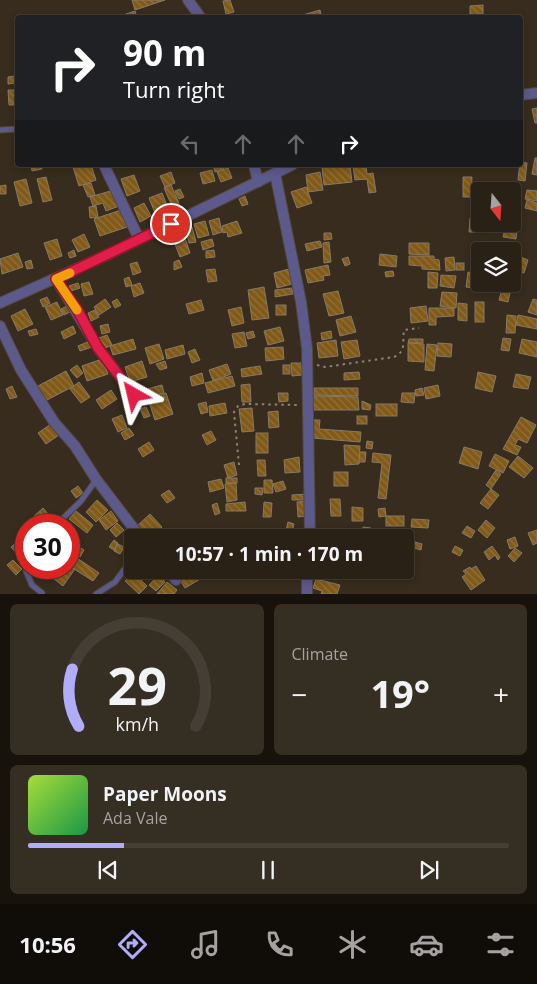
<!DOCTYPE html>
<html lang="en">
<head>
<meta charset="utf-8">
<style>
  :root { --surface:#292116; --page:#352e23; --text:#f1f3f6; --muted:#a5a3a1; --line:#453e35; --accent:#b1adfa }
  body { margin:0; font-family:"Open Sans",sans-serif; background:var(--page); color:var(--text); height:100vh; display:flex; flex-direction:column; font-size:19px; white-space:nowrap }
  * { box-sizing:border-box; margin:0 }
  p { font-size:16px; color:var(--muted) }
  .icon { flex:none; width:28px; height:28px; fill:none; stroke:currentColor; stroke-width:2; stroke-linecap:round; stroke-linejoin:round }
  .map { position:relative; height:594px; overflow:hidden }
  .side { display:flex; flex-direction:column; gap:10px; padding:10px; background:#17120c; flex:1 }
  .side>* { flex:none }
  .top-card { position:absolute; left:15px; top:15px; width:508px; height:152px; border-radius:5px; box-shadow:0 2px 8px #0003,0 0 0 1px var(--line); background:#202124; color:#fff; overflow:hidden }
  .needle { width:32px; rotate:163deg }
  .controls { position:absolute; left:471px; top:182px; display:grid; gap:10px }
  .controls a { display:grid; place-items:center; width:50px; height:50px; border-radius:5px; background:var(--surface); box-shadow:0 2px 8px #0003,0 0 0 1px var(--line); font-size:25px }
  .speed { position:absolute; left:15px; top:514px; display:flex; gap:10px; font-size:25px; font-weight:700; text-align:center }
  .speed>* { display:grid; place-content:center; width:65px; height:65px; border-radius:50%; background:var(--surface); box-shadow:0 2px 8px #0003,0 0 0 1px var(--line); line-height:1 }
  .speed .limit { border:8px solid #d22; background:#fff; color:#111 }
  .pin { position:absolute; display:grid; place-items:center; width:42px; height:42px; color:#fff; margin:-21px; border:2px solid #fff; border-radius:50%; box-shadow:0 1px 5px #0007 }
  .me { position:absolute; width:55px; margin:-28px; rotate:323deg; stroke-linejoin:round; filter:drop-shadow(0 0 4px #0008) }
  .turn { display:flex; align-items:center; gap:18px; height:105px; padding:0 25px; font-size:22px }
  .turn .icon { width:65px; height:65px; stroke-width:2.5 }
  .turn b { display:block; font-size:35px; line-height:42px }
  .lanes { display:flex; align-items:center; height:48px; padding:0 25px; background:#0003; justify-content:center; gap:25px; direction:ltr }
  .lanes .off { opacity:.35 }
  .big { font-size:38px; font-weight:700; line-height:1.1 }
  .side .tile { flex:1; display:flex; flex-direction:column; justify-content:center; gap:8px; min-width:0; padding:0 18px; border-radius:8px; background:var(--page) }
  .side .dial { align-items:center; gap:0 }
  .dial svg { height:130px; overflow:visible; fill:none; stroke:var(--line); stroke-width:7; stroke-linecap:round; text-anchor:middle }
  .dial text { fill:var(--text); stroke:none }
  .song { display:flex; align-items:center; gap:15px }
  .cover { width:60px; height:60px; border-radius:8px; background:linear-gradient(135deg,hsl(80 70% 55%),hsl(140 70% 35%)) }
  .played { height:5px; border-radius:2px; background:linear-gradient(90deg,var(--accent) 20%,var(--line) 20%) }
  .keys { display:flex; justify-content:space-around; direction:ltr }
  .heat { display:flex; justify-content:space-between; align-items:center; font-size:28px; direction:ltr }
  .side .tiles { flex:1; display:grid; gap:10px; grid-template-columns:1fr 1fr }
  .tile:last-child { grid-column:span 2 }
  .trip { position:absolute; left:124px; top:529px; width:290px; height:50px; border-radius:5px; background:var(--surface); box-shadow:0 2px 8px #0003,0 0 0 1px var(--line); font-weight:700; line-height:50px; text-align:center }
  .tabs { display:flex; height:80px; justify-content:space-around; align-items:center; background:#100d09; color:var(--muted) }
  .tabs .icon { width:35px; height:35px }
  .tabs .current { color:var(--accent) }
  .tabs b { font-size:22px; color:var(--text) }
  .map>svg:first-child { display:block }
</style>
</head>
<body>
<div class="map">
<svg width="537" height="594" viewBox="0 0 537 594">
  <defs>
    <pattern id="building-back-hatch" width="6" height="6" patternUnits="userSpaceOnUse" patternTransform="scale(1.25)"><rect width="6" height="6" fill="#815a18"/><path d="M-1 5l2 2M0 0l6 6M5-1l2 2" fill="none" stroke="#927138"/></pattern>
  </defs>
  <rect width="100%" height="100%" fill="#372c1d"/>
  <!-- building -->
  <g fill="url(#building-back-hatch)" stroke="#867a69">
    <polygon points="132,0 165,0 135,10"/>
    <polygon points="230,0 234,12 226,14 223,1"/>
    <polygon points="483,5 483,14 470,15 470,6"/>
    <polygon points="320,10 322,18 300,18 299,16"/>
    <polygon points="135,11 137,18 121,18 120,16"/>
    <polygon points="15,76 15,83 8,84 8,77"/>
    <polygon points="8,90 18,90 18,105 9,105"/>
    <polygon points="537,108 537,123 535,123 532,109"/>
    <polygon points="535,158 537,158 537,175 532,174"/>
    <polygon points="520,162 527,163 525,181 518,180"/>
    <polygon points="31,165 41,165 42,169 32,171"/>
    <polygon points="78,165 91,165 96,180 79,186 73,167"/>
    <polygon points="213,165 222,165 224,169 215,172"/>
    <polygon points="350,165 352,182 324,185 322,167"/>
    <polygon points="366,165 367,174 373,173 376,192 369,193 367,179 355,180 353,166"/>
    <polygon points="228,168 232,178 221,182 217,172"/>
    <polygon points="212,170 215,181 203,184 200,173"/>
    <polygon points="171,172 175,183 165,187 160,176"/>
    <polygon points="320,172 323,190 308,192 306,175"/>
    <polygon points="134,175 140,191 127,196 121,179"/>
    <polygon points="46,177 52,200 43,202 37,179"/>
    <polygon points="463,177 472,177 471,197 463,197"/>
    <polygon points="26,179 32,203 20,206 14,182"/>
    <polygon points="91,183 95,195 88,197 83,185"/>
    <polygon points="476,183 492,183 491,191 476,191"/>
    <polygon points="6,185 6,194 0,194 0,186"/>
    <polygon points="171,185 179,203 172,206 164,188"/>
    <polygon points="306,187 312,203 297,208 291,192"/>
    <polygon points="180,189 184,197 179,199 175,191"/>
    <polygon points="114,190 119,206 106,211 103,203 93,206 90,197"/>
    <polygon points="527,190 537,191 537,201 525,199"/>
    <polygon points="162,193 168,208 155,213 149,198"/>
    <polygon points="245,196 248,204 242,206 239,199"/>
    <polygon points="527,200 537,203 537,211 525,208"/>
    <polygon points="144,203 151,216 140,222 134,208"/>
    <polygon points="96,206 98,217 90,218 89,207"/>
    <polygon points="121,210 127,227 100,236 94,219"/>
    <polygon points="219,218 222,232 213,235 209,221"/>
    <polygon points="470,218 480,218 481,232 469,232"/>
    <polygon points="205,221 209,235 198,238 194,224"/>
    <polygon points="237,221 242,233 228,237 227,232 223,233 222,226"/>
    <polygon points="192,227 196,242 189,243 186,229"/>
    <polygon points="505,228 517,230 516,239 503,237"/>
    <polygon points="324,233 331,233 332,239 324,240"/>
    <polygon points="84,234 90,247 78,252 72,240"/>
    <polygon points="184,235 190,253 180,257 173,239"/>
    <polygon points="57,239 62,256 50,260 44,243"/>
    <polygon points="212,239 214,246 203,250 201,242"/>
    <polygon points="320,241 322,247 307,251 305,244"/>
    <polygon points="329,242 331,262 324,263 323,243"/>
    <polygon points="409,243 429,243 429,255 409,254"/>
    <polygon points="477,248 494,251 480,251 480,263 475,263"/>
    <polygon points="74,250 76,256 70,258 68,253"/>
    <polygon points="214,250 215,257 206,258 206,251"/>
    <polygon points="18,253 23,267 2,274 0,259"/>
    <polygon points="380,254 397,256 396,267 379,265"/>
    <polygon points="516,255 528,260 524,273 512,270"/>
    <polygon points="409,256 434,256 434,259 439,260 440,270 422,269 422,266 409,265"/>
    <polygon points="348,257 350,264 345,266 342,259"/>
    <polygon points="454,257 455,270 446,271 445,258"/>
    <polygon points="31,260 33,268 27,269 25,262"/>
    <polygon points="179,260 182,267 174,270 174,262"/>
    <polygon points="137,262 141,272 133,275 130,264"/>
    <rect x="456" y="263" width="8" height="7"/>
    <polygon points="328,265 330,275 323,276 324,280 308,283 305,270"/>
    <polygon points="215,269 217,281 208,282 206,270"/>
    <polygon points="289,269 292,284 277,288 274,273"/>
    <polygon points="393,271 394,276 386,277 385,272"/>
    <polygon points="428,272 438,273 437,288 428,288"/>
    <polygon points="468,272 480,274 480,284 498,284 497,291 466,287"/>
    <polygon points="441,275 456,276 454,288 440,286"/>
    <polygon points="129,277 132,285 126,287 124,279"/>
    <polygon points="89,282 93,294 84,296 81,284"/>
    <polygon points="78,283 80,288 71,291 69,286"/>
    <polygon points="140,283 144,293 134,297 131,286"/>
    <polygon points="503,284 512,284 508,302 499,300"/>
    <polygon points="264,287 269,318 252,320 248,290"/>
    <polygon points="292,288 293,294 275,297 275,290"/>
    <polygon points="338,291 344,313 329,316 323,294"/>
    <polygon points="442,292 457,293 456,308 440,306"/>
    <polygon points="47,297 50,303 43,307 40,300"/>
    <polygon points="105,299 111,307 99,315 94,307"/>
    <polygon points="117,299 121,305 115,308 112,302"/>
    <polygon points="533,299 537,300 537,315 528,312"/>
    <polygon points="201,300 204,310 189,314 186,304"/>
    <polygon points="57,302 63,315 51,320 45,307"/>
    <rect x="475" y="302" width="9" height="20"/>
    <polygon points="458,303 467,304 467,321 458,320"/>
    <rect x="276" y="305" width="10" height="10"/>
    <polygon points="67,306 70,312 64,315 61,309"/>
    <polygon points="426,306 428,321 411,323 410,308"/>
    <polygon points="241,307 244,323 232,326 228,310"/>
    <polygon points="429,308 454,308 454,316 436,317 436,325 429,325"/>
    <polygon points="25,309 33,324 18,331 11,316"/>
    <polygon points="95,310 99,317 91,321 88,313"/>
    <polygon points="507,315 516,316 515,333 506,333"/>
    <polygon points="518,315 537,319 537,329 516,325"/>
    <polygon points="351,316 356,332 340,336 336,320"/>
    <polygon points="108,324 110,332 102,334 100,326"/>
    <polygon points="73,326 76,333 64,339 61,332"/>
    <polygon points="280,327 284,341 268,345 264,331"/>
    <polygon points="36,329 38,334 30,336 28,331"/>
    <polygon points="253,331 255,337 248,339 246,333"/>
    <polygon points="331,331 332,338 322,340 321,333"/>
    <polygon points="244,332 247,346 235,348 232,334"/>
    <polygon points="107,335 112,345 103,349 99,338"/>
    <polygon points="503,338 511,339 509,351 501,350"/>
    <polygon points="133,339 136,349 113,355 110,346"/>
    <polygon points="409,339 423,339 423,343 408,343"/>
    <polygon points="522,339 537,342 537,357 519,353"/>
    <polygon points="336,340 338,356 319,358 317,343"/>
    <polygon points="357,340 360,356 344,359 341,342"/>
    <polygon points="90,341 92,347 80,351 78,346"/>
    <polygon points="408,343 424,344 424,362 408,361"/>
    <polygon points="438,343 452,344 451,357 437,356"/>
    <polygon points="159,344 164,359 150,364 145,348"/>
    <polygon points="427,344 437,345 434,371 425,370"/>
    <polygon points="183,345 185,354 167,359 165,350"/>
    <polygon points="283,347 284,359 266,361 265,348"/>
    <polygon points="195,349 200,360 192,363 188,352"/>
    <polygon points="102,359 108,374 87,381 82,366"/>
    <polygon points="142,361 147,377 130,382 125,367"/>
    <polygon points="165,361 167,368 160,370 156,364"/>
    <polygon points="291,363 301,363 302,375 292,376"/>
    <polygon points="227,364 231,374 213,381 209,370"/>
    <polygon points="77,365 83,373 77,378 70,370"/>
    <rect x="283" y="365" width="7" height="9"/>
    <polygon points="260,366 262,374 242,377 241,369"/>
    <polygon points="66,371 74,386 45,401 38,386"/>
    <polygon points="359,372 360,379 344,380 344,373"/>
    <polygon points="478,372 496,376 492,392 475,388"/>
    <polygon points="202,373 204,383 192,386 190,377"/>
    <polygon points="516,374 531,377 528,389 513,387"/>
    <polygon points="232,376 235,386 208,393 205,383"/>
    <polygon points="79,382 90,397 81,403 70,389"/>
    <polygon points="250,384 251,402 242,402 241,385"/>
    <polygon points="162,385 164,393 141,399 139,391"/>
    <polygon points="438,385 440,396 426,399 424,388"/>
    <polygon points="12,386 17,397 10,399 6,389"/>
    <polygon points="314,388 358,388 358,396 314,395"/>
    <polygon points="422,388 424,395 416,396 415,390"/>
    <polygon points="111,390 117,399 102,409 96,400"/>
    <polygon points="166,393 173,414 155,420 148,399"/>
    <polygon points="278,393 288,393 288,401 279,402"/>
    <polygon points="402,393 415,393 414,403 401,402"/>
    <polygon points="313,396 358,397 359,410 314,410"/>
    <polygon points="362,401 371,405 370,410 362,409"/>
    <polygon points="206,402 208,412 201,414 198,404"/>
    <polygon points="225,403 227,413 210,416 209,406"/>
    <rect x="376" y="404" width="21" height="12"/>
    <polygon points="146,407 150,416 144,418 140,409"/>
    <polygon points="252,408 254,431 242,432 239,409"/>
    <polygon points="278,411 279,427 269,428 268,412"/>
    <polygon points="122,415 127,428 118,432 112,419"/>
    <rect x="357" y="416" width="10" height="8"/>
    <polygon points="521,417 536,425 527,443 518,439 515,445 521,447 517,455 503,449"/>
    <polygon points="313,420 320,420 319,429 361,432 360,442 312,438"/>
    <polygon points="51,424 59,435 46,444 38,433"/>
    <polygon points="129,428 134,435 125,440 121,433"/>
    <polygon points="211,431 216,440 207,445 202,435"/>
    <rect x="256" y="433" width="12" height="20"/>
    <polygon points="367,441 373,442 372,449 366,448"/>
    <polygon points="149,442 154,450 143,457 138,449"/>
    <polygon points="344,445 360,446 359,464 345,465"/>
    <polygon points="464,447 482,452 478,469 459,463"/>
    <polygon points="360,452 366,452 365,462 359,462"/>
    <polygon points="373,453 391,455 386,499 378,498 382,463 372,462"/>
    <polygon points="495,454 509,461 503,473 489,466"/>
    <polygon points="518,456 533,468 524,478 509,467"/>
    <polygon points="299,457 300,472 285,473 284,460"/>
    <polygon points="257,460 265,460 266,476 258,476"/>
    <polygon points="234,462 237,475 228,478 224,465"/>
    <polygon points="496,470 501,474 491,489 486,485"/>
    <rect x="334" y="472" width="14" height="14"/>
    <rect x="226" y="478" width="11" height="5"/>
    <polygon points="221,479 224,488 210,492 208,482"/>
    <polygon points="264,480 272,480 273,493 264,493"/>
    <polygon points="283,481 286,489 276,492 273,484"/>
    <polygon points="236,483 237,500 227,502 225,484"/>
    <polygon points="78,486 83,493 76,498 71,491"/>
    <polygon points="255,488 263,488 262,495 255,494"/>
    <polygon points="491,489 499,495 488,509 480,503"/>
    <polygon points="169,490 175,498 167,503 161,495"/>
    <polygon points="307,494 307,500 292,500 292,495"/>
    <polygon points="330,499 340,499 341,516 331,516"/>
    <polygon points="97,500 108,510 96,522 86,512"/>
    <polygon points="307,501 307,516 298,517 297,502"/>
    <polygon points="245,502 246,511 226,511 226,504"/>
    <polygon points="264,502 272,503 271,517 263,517"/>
    <polygon points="217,503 220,513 215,515 212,505"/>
    <polygon points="352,507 363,508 363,521 352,521"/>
    <polygon points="43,508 48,514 37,524 32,518"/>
    <polygon points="385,508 386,516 379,517 378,509"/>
    <polygon points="76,511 93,525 87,533 69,519"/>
    <polygon points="111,511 118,521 106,530 99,520"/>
    <polygon points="150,514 162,527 150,538 146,538 136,527"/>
    <rect x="386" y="516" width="18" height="10"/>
    <polygon points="412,519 429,520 428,528 411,527"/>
    <polygon points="486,520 495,528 487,538 478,530"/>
    <polygon points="288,522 294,524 292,532 286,530"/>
    <polygon points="117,523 124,530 116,537 110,530"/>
    <polygon points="467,526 475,531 471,538 462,533"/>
    <polygon points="363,527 371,528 370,538 362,538"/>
    <polygon points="171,530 177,538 169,538 166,534"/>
    <polygon points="537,530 537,543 533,545 528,533"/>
    <polygon points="384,534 402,535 402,538 383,538"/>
    <polygon points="25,536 26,557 23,560 11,547"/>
    <polygon points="515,537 518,546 510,549 507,540"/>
    <polygon points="114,540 118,543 114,550 109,547"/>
    <polygon points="408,540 422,544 421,550 407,546"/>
    <polygon points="118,544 124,547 120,554 114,551"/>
    <polygon points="455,546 463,550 460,556 452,552"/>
    <polygon points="492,546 500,557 498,560 495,555 489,560 484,552"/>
    <polygon points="79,547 84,550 80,557 75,554"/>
    <polygon points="515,548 522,553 514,562 508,556"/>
    <polygon points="77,558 99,573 93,581 71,567"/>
    <polygon points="13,560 22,569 16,575 7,565"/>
    <polygon points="405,560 415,566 410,573 405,569"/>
    <polygon points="69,565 75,569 63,586 53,578 60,568 69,568"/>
    <polygon points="476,566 485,580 471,590 462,577 466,574 463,571 470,567 471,569"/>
    <polygon points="190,570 197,570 202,578 185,588 178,577"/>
    <polygon points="276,570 300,570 301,576 277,578"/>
    <polygon points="361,570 374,570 372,578 360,575"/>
    <polygon points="134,573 147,586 139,594 125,581"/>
    <polygon points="159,575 165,582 156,591 149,585"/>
    <polygon points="316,579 340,585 337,594 321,594 322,591 313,588"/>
    <polygon points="167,582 177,590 174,594 157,594"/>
  </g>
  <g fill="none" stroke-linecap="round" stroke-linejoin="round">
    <defs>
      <g id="lane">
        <polyline points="0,130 18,129"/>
        <polyline points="56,525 81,501 96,480"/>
        <polyline points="28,568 26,571 32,585 42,593"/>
        <polyline points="96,594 115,582 132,559"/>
      </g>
      <g id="street">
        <polyline points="188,0 201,18"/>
        <polyline points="520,95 537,93"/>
        <polyline points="104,165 139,239"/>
        <polyline points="254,165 258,182"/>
        <polyline points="275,173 301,302 307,348 310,538"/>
        <polyline points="56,279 98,348 134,395"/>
        <polyline points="0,303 105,256 292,165"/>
        <polyline points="0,326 21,370 54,422 75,446 96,479 141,538"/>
        <polyline points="168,570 176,580"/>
        <polyline points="307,594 307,570"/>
      </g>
    </defs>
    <!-- lane casing -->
    <use href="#lane" stroke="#514739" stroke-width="7"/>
    <!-- street casing -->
    <use href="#street" stroke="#514739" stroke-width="12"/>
    <!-- path -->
    <g stroke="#8c8377" stroke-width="2" stroke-dasharray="2.5 4" stroke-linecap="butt">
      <path d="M317,365L325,367L394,357C407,351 402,342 404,330L419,328"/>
      <polyline points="239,465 234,412 238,406 245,404 299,405"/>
    </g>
    <!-- lane -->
    <use href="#lane" stroke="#5c598b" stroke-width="5"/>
    <!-- street -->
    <use href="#street" stroke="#5c598b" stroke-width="10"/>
  </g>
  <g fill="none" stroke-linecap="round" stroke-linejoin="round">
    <defs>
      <polyline id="route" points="134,395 98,348 77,309 56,279 171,224"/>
    </defs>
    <!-- route casing -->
    <use href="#route" stroke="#92132f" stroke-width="12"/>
    <!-- route -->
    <use href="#route" stroke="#e11d48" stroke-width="9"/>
    <!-- slow -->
    <polyline stroke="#f59e0b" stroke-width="9" points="70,273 56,279 77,310"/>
  </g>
</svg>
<div class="controls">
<a><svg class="needle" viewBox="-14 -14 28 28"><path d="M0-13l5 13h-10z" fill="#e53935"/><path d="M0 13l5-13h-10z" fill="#a5a3a1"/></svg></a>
<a><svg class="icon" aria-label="layers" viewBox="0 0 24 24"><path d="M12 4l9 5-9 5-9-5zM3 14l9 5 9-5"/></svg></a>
</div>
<div class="speed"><div class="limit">30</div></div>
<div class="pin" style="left:171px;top:224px;background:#d93025"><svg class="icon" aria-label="arrive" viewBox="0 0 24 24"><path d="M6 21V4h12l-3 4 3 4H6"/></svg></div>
<svg class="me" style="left:134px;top:395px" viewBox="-20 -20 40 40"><path d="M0-17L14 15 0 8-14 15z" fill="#e11d48" stroke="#fff" stroke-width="4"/></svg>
<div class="trip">10:57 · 1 min · 170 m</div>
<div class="top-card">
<div class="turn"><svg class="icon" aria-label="right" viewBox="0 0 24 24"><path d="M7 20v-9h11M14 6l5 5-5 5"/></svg><div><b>90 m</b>Turn right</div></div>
<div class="lanes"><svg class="icon off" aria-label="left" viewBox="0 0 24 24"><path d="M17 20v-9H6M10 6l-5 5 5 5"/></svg><svg class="icon off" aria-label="ahead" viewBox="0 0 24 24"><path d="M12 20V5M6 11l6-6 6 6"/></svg><svg class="icon off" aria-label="ahead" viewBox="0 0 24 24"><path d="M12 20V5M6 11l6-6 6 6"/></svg><svg class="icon" aria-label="right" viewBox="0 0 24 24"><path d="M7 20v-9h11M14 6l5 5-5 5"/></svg></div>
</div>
</div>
<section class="side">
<div class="tiles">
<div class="tile dial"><svg viewBox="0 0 100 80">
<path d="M14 69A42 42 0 1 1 86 69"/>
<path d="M14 69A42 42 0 0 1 10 34" stroke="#b1adfa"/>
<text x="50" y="56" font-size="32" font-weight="700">29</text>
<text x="50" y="72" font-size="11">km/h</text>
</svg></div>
<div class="tile"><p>Climate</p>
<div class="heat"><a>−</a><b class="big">19°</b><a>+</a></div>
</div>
<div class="tile">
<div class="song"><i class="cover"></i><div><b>Paper Moons</b><p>Ada Vale</p></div></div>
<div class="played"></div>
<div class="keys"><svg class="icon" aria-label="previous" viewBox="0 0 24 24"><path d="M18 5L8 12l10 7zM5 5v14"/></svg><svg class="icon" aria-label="pause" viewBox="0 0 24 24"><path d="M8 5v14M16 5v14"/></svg><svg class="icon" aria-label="next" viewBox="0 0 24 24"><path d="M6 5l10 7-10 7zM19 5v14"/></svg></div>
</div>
</div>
</section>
<nav class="tabs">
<b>10:56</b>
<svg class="icon current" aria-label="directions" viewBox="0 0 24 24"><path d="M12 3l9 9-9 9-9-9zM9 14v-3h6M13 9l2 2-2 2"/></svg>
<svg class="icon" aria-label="music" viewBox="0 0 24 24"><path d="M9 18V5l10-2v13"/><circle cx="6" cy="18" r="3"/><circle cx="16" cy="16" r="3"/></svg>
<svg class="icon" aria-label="phone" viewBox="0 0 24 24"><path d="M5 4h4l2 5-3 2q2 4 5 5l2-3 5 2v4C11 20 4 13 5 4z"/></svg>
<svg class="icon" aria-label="climate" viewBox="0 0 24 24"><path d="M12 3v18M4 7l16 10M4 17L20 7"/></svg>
<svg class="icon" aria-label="car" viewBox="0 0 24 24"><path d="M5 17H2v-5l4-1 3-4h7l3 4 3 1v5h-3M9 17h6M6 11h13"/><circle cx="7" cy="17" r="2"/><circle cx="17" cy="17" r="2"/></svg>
<svg class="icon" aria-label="filters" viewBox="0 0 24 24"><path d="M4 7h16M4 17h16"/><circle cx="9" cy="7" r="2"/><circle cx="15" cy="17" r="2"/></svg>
</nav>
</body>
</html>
